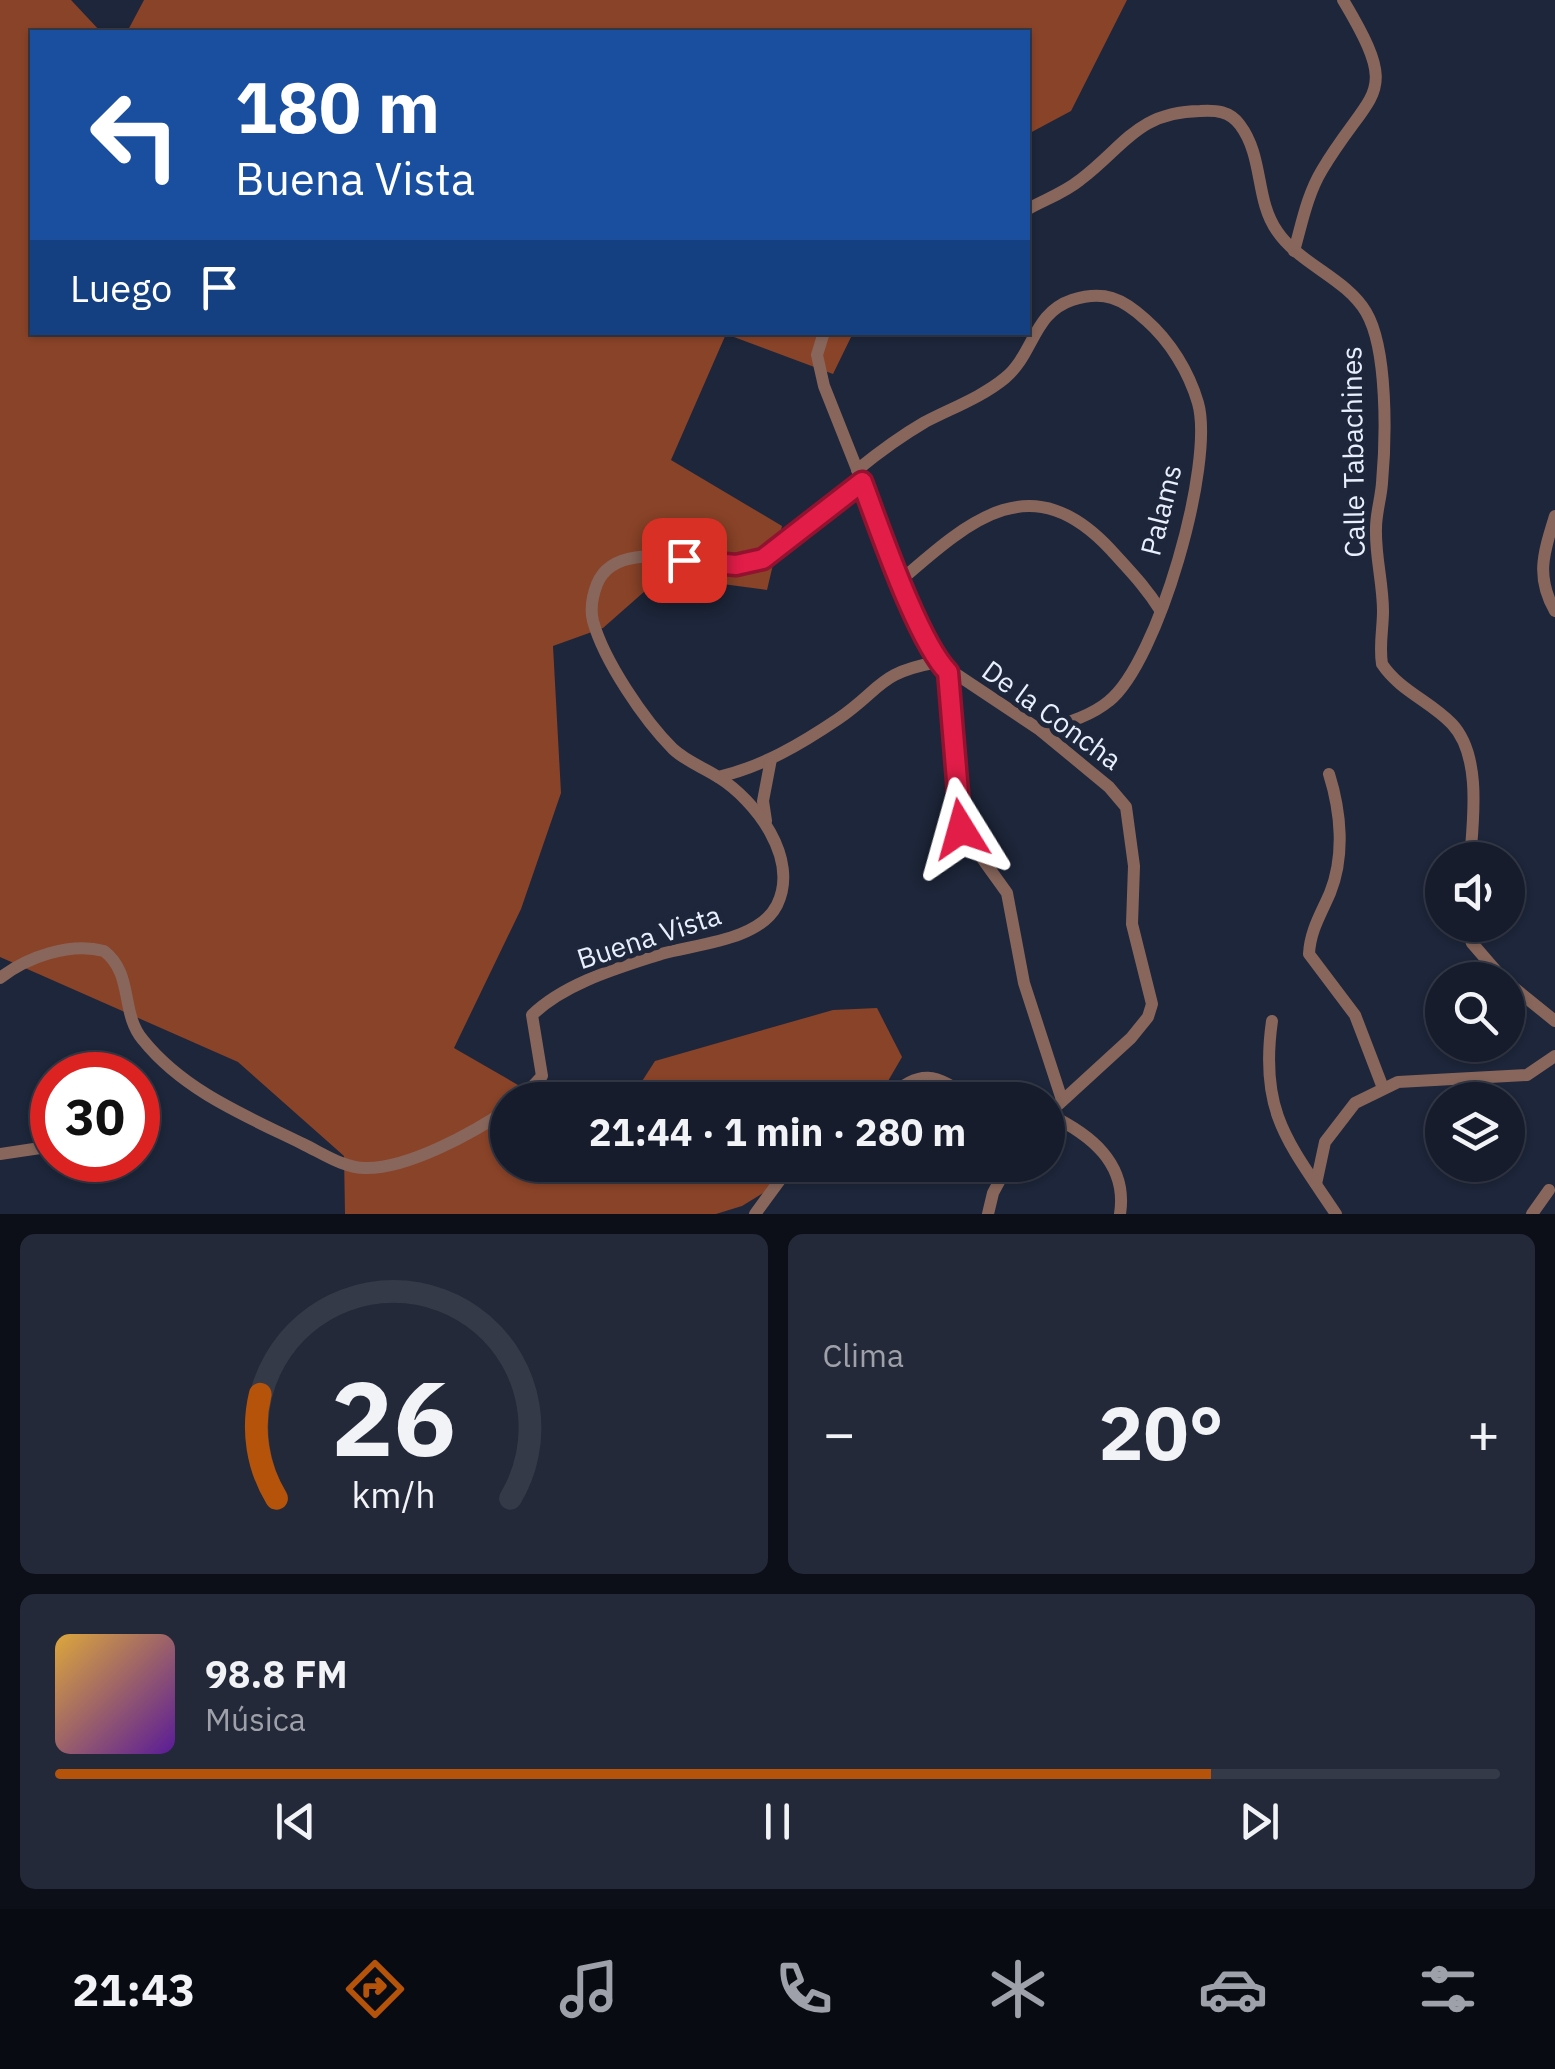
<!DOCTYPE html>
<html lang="es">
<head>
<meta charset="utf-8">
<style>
  :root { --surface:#161c2c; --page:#232938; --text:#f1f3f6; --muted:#9ea1a9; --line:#353a48; --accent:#b45309 }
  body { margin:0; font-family:"IBM Plex Sans",sans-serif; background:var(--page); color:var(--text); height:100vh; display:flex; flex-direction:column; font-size:38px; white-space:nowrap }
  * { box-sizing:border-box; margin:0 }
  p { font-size:32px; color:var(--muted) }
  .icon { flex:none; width:55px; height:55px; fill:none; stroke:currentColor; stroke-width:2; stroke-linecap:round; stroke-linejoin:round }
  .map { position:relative; height:1214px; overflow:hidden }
  .drawer { display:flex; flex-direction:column; gap:20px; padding:20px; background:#0c0f18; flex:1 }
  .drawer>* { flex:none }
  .guide { position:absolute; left:30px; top:30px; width:1000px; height:305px; border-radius:0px; box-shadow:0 2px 8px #0004,0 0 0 2px var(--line); background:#1a4fa0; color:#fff; overflow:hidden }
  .controls { position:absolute; left:1425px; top:842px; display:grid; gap:20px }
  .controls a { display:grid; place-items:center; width:100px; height:100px; border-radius:50%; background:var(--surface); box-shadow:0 2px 8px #0004,0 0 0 2px var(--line); font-size:50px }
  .speed { position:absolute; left:30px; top:1052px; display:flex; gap:20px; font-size:50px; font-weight:700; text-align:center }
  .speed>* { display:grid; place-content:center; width:130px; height:130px; border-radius:50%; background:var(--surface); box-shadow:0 2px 8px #0004,0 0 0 2px var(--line); line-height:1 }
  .speed .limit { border:15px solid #d22; background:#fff; color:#111 }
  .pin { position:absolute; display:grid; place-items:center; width:85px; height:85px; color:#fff; margin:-42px; border-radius:20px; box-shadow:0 5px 15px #0006 }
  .me { position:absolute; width:110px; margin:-55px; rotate:352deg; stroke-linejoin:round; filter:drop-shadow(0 0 8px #0008) }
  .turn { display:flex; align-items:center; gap:35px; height:210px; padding:0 40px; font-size:45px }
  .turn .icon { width:130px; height:130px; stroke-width:2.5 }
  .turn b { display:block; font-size:70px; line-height:85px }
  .then { display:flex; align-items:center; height:95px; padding:0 40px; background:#0003; gap:20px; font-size:38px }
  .big { font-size:75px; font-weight:800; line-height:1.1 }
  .drawer .widget { flex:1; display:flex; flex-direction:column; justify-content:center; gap:15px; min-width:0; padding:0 35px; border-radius:15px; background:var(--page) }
  .drawer .dial { align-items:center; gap:0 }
  .dial svg { height:260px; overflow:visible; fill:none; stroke:var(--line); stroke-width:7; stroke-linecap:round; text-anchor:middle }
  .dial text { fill:var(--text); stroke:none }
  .song { display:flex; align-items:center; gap:30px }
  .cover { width:120px; height:120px; border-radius:15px; background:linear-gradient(135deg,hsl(40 70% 55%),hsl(270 70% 35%)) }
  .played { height:10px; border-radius:5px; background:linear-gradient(90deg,var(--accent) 80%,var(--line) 80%) }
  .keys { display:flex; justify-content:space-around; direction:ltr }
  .heat { display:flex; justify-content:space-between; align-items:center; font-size:55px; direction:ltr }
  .drawer .tiles { flex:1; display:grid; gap:20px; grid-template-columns:1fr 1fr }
  .widget:last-child { grid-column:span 2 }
  .trip { position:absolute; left:490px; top:1082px; width:575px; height:100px; border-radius:50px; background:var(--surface); box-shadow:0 2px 8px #0004,0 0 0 2px var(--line); font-weight:800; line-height:100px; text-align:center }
  .tabs { display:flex; height:160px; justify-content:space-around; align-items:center; background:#090b12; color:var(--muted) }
  .tabs .icon { width:70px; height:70px }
  .tabs .current { color:var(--accent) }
  .tabs b { font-size:45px; color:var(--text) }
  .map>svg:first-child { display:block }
</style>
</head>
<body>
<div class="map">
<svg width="1555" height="1214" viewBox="0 0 1555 1214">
  <rect width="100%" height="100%" fill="#1d263a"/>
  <!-- forest -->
  <g fill="#894328">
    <polygon points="0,0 71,0 101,32 32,32 32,332 853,333 833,374 726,334 671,460 782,526 767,590 662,576 603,628 553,646 561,793 521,909 454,1048 544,1100 508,1100 508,1165 809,1165 742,1206 716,1214 345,1214 344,1156 238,1062 0,957"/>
    <polygon points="144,0 1127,0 1071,111 1028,134 1028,32 127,32"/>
    <polygon points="877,1008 902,1057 877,1100 630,1100 655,1061 833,1010"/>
  </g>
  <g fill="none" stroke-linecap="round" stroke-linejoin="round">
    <!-- minor -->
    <g stroke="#88665b" stroke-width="12">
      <path d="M1028,209C1046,199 1064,193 1080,180C1125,146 1137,112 1200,111C1216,110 1230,111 1240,125C1264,157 1255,200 1277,231C1299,264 1346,278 1366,312C1388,349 1386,439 1382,483C1381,498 1376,513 1376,528C1375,556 1383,583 1383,611C1383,629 1379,645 1382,664C1400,691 1430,701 1452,724C1482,756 1473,821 1470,860"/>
      <path d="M1294,251C1302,223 1307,195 1322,170C1373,85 1402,99 1343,0"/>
      <polyline points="824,332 817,355 824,386 901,580 938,662 1040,730 1109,787 1126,807 1134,866 1132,924 1152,1004 1148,1017 1131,1038 1048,1114"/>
      <path d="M857,470C879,452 901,436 925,422C952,408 982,397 1005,378C1034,354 1033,313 1072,300C1104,290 1122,298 1146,320C1170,341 1189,372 1198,403C1215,463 1158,662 1109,701C1091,716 1062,725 1040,730"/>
      <path d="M1555,516C1544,552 1535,576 1555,611"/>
      <path d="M901,580C971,519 1032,465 1111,550C1129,570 1146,587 1160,610"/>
      <polyline points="948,672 961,829 1007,893 1024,983 1062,1100"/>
      <path d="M1329,774C1341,812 1345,856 1330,893C1321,914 1310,931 1309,954L1355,1015L1383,1088"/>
      <path d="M718,777C762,767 801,744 838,719C883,688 877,673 938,662"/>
      <polyline points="766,821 763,801 771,759"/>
      <polyline points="1465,925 1472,943 1504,980"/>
      <path d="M0,978C27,957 70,942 104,951C134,974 120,1013 143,1040C184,1091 246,1116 303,1144C322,1153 345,1169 367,1168C409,1168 473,1133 508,1109"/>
      <polyline points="1508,983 1555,1021"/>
      <path d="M1272,1021C1259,1112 1288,1142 1336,1214"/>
      <path d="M520,1100L542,1076L532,1015C565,983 618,968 661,954C695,944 759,941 777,905C800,858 755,800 718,777C703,767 687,762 673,749C644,720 604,661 593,621C590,609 592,597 597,584C618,531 715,573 759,559C792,549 834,504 862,482"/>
      <path d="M885,1100C924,1067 933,1074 974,1100"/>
      <path d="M1048,1114C1090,1134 1128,1163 1120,1214"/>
      <polyline points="0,1154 47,1147"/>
      <polyline points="1316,1184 1325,1142 1355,1103 1398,1082 1527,1075 1555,1056"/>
      <polyline points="755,1214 791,1165"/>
      <polyline points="988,1214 993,1193 1008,1165"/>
      <polyline points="1532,1214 1549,1190"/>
    </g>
  </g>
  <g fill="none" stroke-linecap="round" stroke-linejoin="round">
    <defs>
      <path id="route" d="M684,560L736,565L763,559L862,482C879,527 918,642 948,672L961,829"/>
    </defs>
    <!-- route casing -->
    <use href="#route" stroke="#92132f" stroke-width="25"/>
    <!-- route -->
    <use href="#route" stroke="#e11d48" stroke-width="18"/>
  </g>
  <g text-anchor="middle" stroke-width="10" stroke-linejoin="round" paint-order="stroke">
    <!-- street labels -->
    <g font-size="28" fill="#e8effc" stroke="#1d263a">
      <text transform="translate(1353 452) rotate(-91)" y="10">Calle Tabachines</text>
      <text transform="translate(1161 510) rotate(-76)" y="10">Palams</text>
      <text transform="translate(1052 715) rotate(36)" y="10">De la Concha</text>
      <text transform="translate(649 937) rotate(-18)" y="10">Buena Vista</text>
    </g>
  </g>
</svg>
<div class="controls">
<a><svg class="icon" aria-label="sound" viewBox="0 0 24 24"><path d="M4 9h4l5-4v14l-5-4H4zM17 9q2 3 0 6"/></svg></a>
<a><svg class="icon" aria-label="search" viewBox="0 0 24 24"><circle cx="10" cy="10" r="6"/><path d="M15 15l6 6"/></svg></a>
<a><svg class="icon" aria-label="layers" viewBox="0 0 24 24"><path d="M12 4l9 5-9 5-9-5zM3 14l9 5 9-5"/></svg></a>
</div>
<div class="speed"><div class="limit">30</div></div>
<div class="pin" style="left:684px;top:560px;background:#d93025"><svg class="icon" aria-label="arrive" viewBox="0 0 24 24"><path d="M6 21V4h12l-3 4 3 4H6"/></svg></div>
<svg class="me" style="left:961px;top:829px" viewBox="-20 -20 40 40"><path d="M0-17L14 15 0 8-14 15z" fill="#e11d48" stroke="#fff" stroke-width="4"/></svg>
<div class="trip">21:44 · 1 min · 280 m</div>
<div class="guide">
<div class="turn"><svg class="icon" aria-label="left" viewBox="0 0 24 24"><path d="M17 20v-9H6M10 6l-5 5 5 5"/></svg><div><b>180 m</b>Buena Vista</div></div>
<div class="then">Luego<svg class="icon" aria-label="arrive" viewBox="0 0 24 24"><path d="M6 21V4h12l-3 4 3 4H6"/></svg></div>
</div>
</div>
<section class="drawer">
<div class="tiles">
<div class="widget dial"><svg viewBox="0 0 100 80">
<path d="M14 69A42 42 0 1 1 86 69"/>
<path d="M14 69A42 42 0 0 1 9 37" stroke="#b45309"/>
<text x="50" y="56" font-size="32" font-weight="700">26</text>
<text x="50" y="72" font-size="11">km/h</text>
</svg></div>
<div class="widget"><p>Clima</p>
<div class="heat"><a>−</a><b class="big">20°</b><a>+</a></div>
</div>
<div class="widget">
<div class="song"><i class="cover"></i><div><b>98.8 FM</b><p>Música</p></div></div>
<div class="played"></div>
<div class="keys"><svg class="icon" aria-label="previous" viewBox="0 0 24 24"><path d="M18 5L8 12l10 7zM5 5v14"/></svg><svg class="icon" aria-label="pause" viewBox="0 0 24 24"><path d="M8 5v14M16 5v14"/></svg><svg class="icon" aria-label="next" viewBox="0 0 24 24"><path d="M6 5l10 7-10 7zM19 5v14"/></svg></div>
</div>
</div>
</section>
<nav class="tabs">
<b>21:43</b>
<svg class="icon current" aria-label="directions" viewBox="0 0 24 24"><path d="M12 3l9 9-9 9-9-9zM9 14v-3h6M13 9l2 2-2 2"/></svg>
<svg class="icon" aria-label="music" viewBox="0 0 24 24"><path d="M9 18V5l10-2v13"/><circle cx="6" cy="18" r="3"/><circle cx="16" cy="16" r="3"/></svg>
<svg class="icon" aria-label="phone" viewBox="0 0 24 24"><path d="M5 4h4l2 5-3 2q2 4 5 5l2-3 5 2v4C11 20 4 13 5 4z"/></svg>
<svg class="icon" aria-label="climate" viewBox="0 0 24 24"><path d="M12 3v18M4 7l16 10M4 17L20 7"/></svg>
<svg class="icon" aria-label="car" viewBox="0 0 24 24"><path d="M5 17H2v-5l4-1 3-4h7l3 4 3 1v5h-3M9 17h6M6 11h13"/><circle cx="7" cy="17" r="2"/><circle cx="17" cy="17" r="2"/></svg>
<svg class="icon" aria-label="filters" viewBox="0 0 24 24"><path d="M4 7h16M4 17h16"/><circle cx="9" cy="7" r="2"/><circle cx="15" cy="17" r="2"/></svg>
</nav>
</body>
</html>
